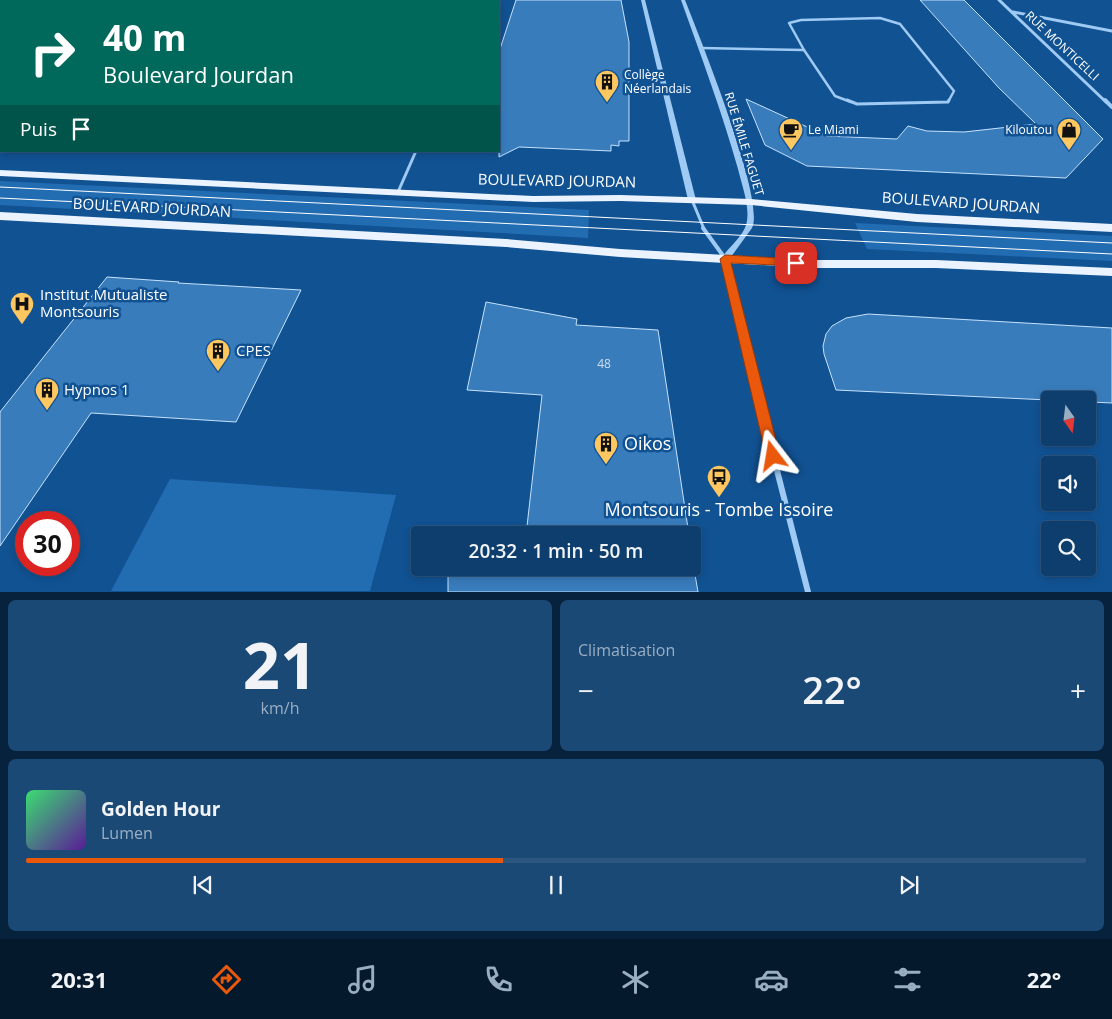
<!DOCTYPE html>
<html lang="fr">
<head>
<meta charset="utf-8">
<style>
  :root { --surface:#0d3e6e; --page:#1b4976; --text:#f1f3f6; --muted:#9aaec2; --line:#2d5781; --accent:#ea580c }
  body { margin:0; font-family:"Open Sans",sans-serif; background:var(--page); color:var(--text); height:100vh; display:flex; flex-direction:column; font-size:19px; white-space:nowrap }
  * { box-sizing:border-box; margin:0 }
  p { font-size:16px; color:var(--muted) }
  .icon { flex:none; width:28px; height:28px; fill:none; stroke:currentColor; stroke-width:2; stroke-linecap:round; stroke-linejoin:round }
  .map { position:relative; height:592px; overflow:hidden }
  .drawer { display:flex; flex-direction:column; gap:8px; padding:8px; background:#07223c; flex:1 }
  .drawer>* { flex:none }
  .hud { position:absolute; left:0px; top:0px; width:500px; height:152px; box-shadow:0 2px 8px #0003,0 0 0 1px var(--line); background:#00695c; color:#fff; overflow:hidden }
  .needle { width:32px; rotate:166deg }
  .buttons { position:absolute; left:1041px; top:391px; display:grid; gap:10px }
  .buttons a { display:grid; place-items:center; width:55px; height:55px; border-radius:5px; background:var(--surface); box-shadow:0 2px 8px #0003,0 0 0 1px var(--line); font-size:25px }
  .speed { position:absolute; left:15px; top:511px; display:flex; gap:10px; font-size:25px; font-weight:700; text-align:center }
  .speed>* { display:grid; place-content:center; width:65px; height:65px; border-radius:50%; background:var(--surface); box-shadow:0 2px 8px #0003,0 0 0 1px var(--line); line-height:1 }
  .speed .limit { border:8px solid #d22; background:#fff; color:#111 }
  .pin { position:absolute; display:grid; place-items:center; width:42px; height:42px; color:#fff; margin:-21px; border-radius:10px; box-shadow:0 2px 8px #0006 }
  .me { position:absolute; width:55px; margin:-28px; rotate:346deg; stroke-linejoin:round; filter:drop-shadow(0 0 4px #0008) }
  .turn { display:flex; align-items:center; gap:18px; height:105px; padding:0 20px; font-size:22px }
  .turn .icon { width:65px; height:65px; stroke-width:2.5 }
  .turn b { display:block; font-size:35px; line-height:42px }
  .then { display:flex; align-items:center; height:48px; padding:0 20px; background:#0003; gap:10px; font-size:19px }
  .big { font-size:38px; font-weight:600; line-height:1.1 }
  .drawer .tile { flex:1; display:flex; flex-direction:column; justify-content:center; gap:8px; min-width:0; padding:0 18px; border-radius:8px; background:var(--page) }
  .drawer .dial { align-items:center; gap:0 }
  .dial b { font-size:65px; line-height:1 }
  .song { display:flex; align-items:center; gap:15px }
  .cover { width:60px; height:60px; border-radius:8px; background:linear-gradient(135deg,hsl(140 70% 55%),hsl(270 70% 35%)) }
  .played { height:5px; border-radius:2px; background:linear-gradient(90deg,var(--accent) 45%,var(--line) 45%) }
  .keys { display:flex; justify-content:space-around; direction:ltr }
  .heat { display:flex; justify-content:space-between; align-items:center; font-size:28px; direction:ltr }
  .drawer .tiles { flex:1; display:grid; gap:8px; grid-template-columns:1fr 1fr }
  .tile:last-child { grid-column:span 2 }
  .trip { position:absolute; left:411px; top:526px; width:290px; height:50px; border-radius:5px; background:var(--surface); box-shadow:0 2px 8px #0003,0 0 0 1px var(--line); font-weight:600; line-height:50px; text-align:center }
  .menu { display:flex; height:80px; justify-content:space-around; align-items:center; background:#05192c; color:var(--muted) }
  .menu .icon { width:35px; height:35px }
  .menu .current { color:var(--accent) }
  .menu b { font-size:22px; color:var(--text) }
  .map>svg:first-child { display:block }
</style>
</head>
<body>
<div class="map">
<svg width="1112" height="592" viewBox="0 0 1112 592">
  <rect width="100%" height="100%" fill="#115293"/>
  <!-- green -->
  <g fill="#226cb2">
    <polygon points="0,181 589,210 588,238 0,205"/>
    <polygon points="855,223 1112,236 1112,261 867,249"/>
    <polygon points="170,479 396,495 370,591 111,591"/>
  </g>
  <!-- building -->
  <g fill="#397cbc" stroke="#c6e2fd">
    <polygon points="516,0 621,0 629,42 629,141 619,141 619,146 611,145 611,151 519,147 499,157 499,52"/>
    <polygon points="920,0 964,0 1103,139 1066,178 807,166 765,145 746,99 827,136 897,139 908,126 927,131 964,132 1036,124 999,88"/>
    <polygon points="107,277 179,282 178,283 301,290 236,422 91,413 0,546 0,412"/>
    <polygon points="486,302 577,319 576,325 658,330 689,535 526,535 542,395 467,390"/>
    <polygon points="868,314 1112,328 1112,403 836,390 824,354 823,346 826,334 832,326 846,318"/>
    <polygon points="692,557 698,592 448,592 448,568 692,568"/>
  </g>
  <g fill="none" stroke-linecap="round" stroke-linejoin="round">
    <!-- service-far2 -->
    <g stroke="#9ecaf3" stroke-width="2.5">
      <polyline points="701,48 804,50"/>
      <polyline points="851,102 835,96 804,50 789,23 801,20 880,18 900,24 954,91 948,102"/>
    </g>
    <!-- service-far1 -->
    <g stroke="#9ecaf3" stroke-width="3">
      <polyline points="847,100 857,104 948,102 949,100"/>
      <polyline points="398,192 416,151"/>
      <polyline points="692,200 704,229"/>
    </g>
    <!-- service -->
    <polyline stroke="#9ecaf3" stroke-width="4" points="703,228 724,257"/>
    <!-- minor-far3 -->
    <g stroke="#9ecaf3" stroke-width="3">
      <polyline points="999,0 1106,102"/>
      <polyline points="1013,12 1112,31"/>
    </g>
    <!-- minor-far2 -->
    <polyline stroke="#9ecaf3" stroke-width="4" points="1105,100 1112,107"/>
    <!-- minor-far1 -->
    <polyline stroke="#9ecaf3" stroke-width="5" points="725,259 756,390"/>
    <!-- minor -->
    <polyline stroke="#9ecaf3" stroke-width="6" points="756,388 808,592"/>
    <!-- tertiary -->
    <g fill="#9ecaf3" fill-rule="evenodd">
      <polygon points="641,0 645,0 696,200 695,202 689,202 688,200"/>
      <path d="M681,0H685C699,36 766,200 752,228L728,261L725,262L721,259C727,249 743,236 746,225C751,209 742,186 738,169C722,112 701,56 681,0Z"/>
    </g>
    <!-- primary -->
    <g fill="#eaf3ff" fill-rule="evenodd">
      <polygon points="0,170 533,196 620,195 751,199 917,214 1112,224 1112,232 917,222 751,205 620,201 533,202 0,176"/>
      <polygon points="0,212 506,239 620,249 814,260 936,260 1112,268 1112,276 936,268 814,268 620,257 506,247 0,220"/>
    </g>
    <!-- tram -->
    <g stroke="#fff" stroke-width="1">
      <polyline points="0,187 1112,243"/>
      <polyline points="0,198 1112,254"/>
    </g>
  </g>
  <!-- route -->
  <polygon fill="#ea580c" stroke="#983908" points="725,255 796,259 801,263 796,266 731,263 780,456 778,460 773,462 768,460 766,456 720,259"/>
  <!-- icons -->
  <defs>
    <symbol id="building-pin" viewBox="-11 -11 22 30"><path d="M0 17L-7.5 6A9.5 9.5 0 1 1 7.5 6Z" fill="#ffc760" stroke="#115293"/><path d="M-4-6H4V6H1V3H-1V6H-4ZM-2.5-4.3h1.7v1.8h-1.7ZM.8-4.3h1.7v1.8H.8ZM-2.5-1h1.7V.8h-1.7ZM.8-1h1.7V.8H.8Z" fill="#111"/></symbol>
    <symbol id="cafe-pin" viewBox="-11 -11 22 30"><path d="M0 17L-7.5 6A9.5 9.5 0 1 1 7.5 6Z" fill="#ffc760" stroke="#115293"/><path d="M-5.5-4.5H6V0H3Q3 3.5 0 3.5H-2.5Q-5.5 3.5-5.5 0ZM3-3.2v2h1.7v-2ZM-6 4.5H4V6H-6Z" fill="#111"/></symbol>
    <symbol id="shop-pin" viewBox="-11 -11 22 30"><path d="M0 17L-7.5 6A9.5 9.5 0 1 1 7.5 6Z" fill="#ffc760" stroke="#115293"/><path d="M-5-2.5h2.3a2.7 3.5 0 0 1 5.4 0H5L5.5 6h-11ZM-1.5-2.5h3a1.5 2.3 0 0 0-3 0Z" fill="#111"/></symbol>
    <symbol id="hospital-pin" viewBox="-11 -11 22 30"><path d="M0 17L-7.5 6A9.5 9.5 0 1 1 7.5 6Z" fill="#ffc760" stroke="#115293"/><path d="M-5-5h3v3.5h4V-5h3V5h-3V1.5h-4V5h-3Z" fill="#111"/></symbol>
    <symbol id="bus-pin" viewBox="-11 -11 22 30"><path d="M0 17L-7.5 6A9.5 9.5 0 1 1 7.5 6Z" fill="#ffc760" stroke="#115293"/><path d="M-5-6H5V4H4V6H2V4H-2V6H-4V4H-5ZM-3.5-4V0h7V-4ZM-3.5 1.2v1.5H-2V1.2ZM2 1.2v1.5H3.5V1.2Z" fill="#111"/></symbol>
  </defs>
  <g fill-rule="evenodd">
    <use href="#building-pin" x="593" y="68" width="28" height="38"/>
    <use href="#cafe-pin" x="777" y="116" width="28" height="38"/>
    <use href="#shop-pin" x="1055" y="116" width="28" height="38"/>
    <use href="#hospital-pin" x="8" y="290" width="28" height="38"/>
    <use href="#building-pin" x="204" y="337" width="28" height="38"/>
    <use href="#building-pin" x="33" y="376" width="28" height="38"/>
    <use href="#building-pin" x="592" y="430" width="28" height="38"/>
    <use href="#bus-pin" x="705" y="463" width="28" height="38"/>
  </g>
  <g text-anchor="middle" stroke-width="5" stroke-linejoin="round" paint-order="stroke">
    <!-- far-street labels -->
    <g font-size="12" fill="#fff" stroke="#115293">
      <text transform="translate(1062 46) rotate(43)" y="4">RUE MONTICELLI</text>
      <text transform="translate(744 144) rotate(73)" y="4">RUE ÉMILE FAGUET</text>
    </g>
    <!-- far-poi labels -->
    <g font-size="12" fill="#fff" stroke="#115293" text-anchor="start">
      <text x="624" y="79">Collège<tspan x="624" dy="14">Néerlandais</tspan></text>
      <text x="808" y="134">Le Miami</text>
      <text x="1052" y="134" text-anchor="end">Kiloutou</text>
    </g>
    <!-- number labels -->
    <g font-size="12" fill="#cedeee">
      <text x="604" y="368">48</text>
    </g>
    <!-- street labels -->
    <g font-size="15" fill="#fff" stroke="#115293">
      <text transform="translate(557 181) rotate(1)" y="5">BOULEVARD JOURDAN</text>
      <text transform="translate(961 203) rotate(4)" y="5">BOULEVARD JOURDAN</text>
      <text transform="translate(152 208) rotate(3)" y="5">BOULEVARD JOURDAN</text>
    </g>
    <!-- poi labels -->
    <g font-size="15" fill="#fff" stroke="#115293" text-anchor="start">
      <text x="40" y="300">Institut Mutualiste<tspan x="40" dy="17">Montsouris</tspan></text>
      <text x="236" y="356">CPES</text>
      <text x="64" y="395">Hypnos 1</text>
    </g>
    <!-- near-poi labels -->
    <g font-size="18" fill="#fff" stroke="#115293" text-anchor="start">
      <text x="624" y="450">Oikos</text>
      <text x="719" y="516" text-anchor="middle">Montsouris - Tombe Issoire</text>
    </g>
  </g>
</svg>
<div class="buttons">
<a><svg class="needle" viewBox="-14 -14 28 28"><path d="M0-13l5 13h-10z" fill="#e53935"/><path d="M0 13l5-13h-10z" fill="#9aaec2"/></svg></a>
<a><svg class="icon" aria-label="sound" viewBox="0 0 24 24"><path d="M4 9h4l5-4v14l-5-4H4zM17 9q2 3 0 6"/></svg></a>
<a><svg class="icon" aria-label="search" viewBox="0 0 24 24"><circle cx="10" cy="10" r="6"/><path d="M15 15l6 6"/></svg></a>
</div>
<div class="speed"><div class="limit">30</div></div>
<div class="pin" style="left:796px;top:263px;background:#d93025"><svg class="icon" aria-label="arrive" viewBox="0 0 24 24"><path d="M6 21V4h12l-3 4 3 4H6"/></svg></div>
<svg class="me" style="left:773px;top:456px" viewBox="-20 -20 40 40"><path d="M0-17L14 15 0 8-14 15z" fill="#ea580c" stroke="#fff" stroke-width="4"/></svg>
<div class="trip">20:32 · 1 min · 50 m</div>
<div class="hud">
<div class="turn"><svg class="icon" aria-label="right" viewBox="0 0 24 24"><path d="M7 20v-9h11M14 6l5 5-5 5"/></svg><div><b>40 m</b>Boulevard Jourdan</div></div>
<div class="then">Puis<svg class="icon" aria-label="arrive" viewBox="0 0 24 24"><path d="M6 21V4h12l-3 4 3 4H6"/></svg></div>
</div>
</div>
<section class="drawer">
<div class="tiles">
<div class="tile dial"><b>21</b><p>km/h</p></div>
<div class="tile"><p>Climatisation</p>
<div class="heat"><a>−</a><b class="big">22°</b><a>+</a></div>
</div>
<div class="tile">
<div class="song"><i class="cover"></i><div><b>Golden Hour</b><p>Lumen</p></div></div>
<div class="played"></div>
<div class="keys"><svg class="icon" aria-label="previous" viewBox="0 0 24 24"><path d="M18 5L8 12l10 7zM5 5v14"/></svg><svg class="icon" aria-label="pause" viewBox="0 0 24 24"><path d="M8 5v14M16 5v14"/></svg><svg class="icon" aria-label="next" viewBox="0 0 24 24"><path d="M6 5l10 7-10 7zM19 5v14"/></svg></div>
</div>
</div>
</section>
<nav class="menu">
<b>20:31</b>
<svg class="icon current" aria-label="directions" viewBox="0 0 24 24"><path d="M12 3l9 9-9 9-9-9zM9 14v-3h6M13 9l2 2-2 2"/></svg>
<svg class="icon" aria-label="music" viewBox="0 0 24 24"><path d="M9 18V5l10-2v13"/><circle cx="6" cy="18" r="3"/><circle cx="16" cy="16" r="3"/></svg>
<svg class="icon" aria-label="phone" viewBox="0 0 24 24"><path d="M5 4h4l2 5-3 2q2 4 5 5l2-3 5 2v4C11 20 4 13 5 4z"/></svg>
<svg class="icon" aria-label="climate" viewBox="0 0 24 24"><path d="M12 3v18M4 7l16 10M4 17L20 7"/></svg>
<svg class="icon" aria-label="car" viewBox="0 0 24 24"><path d="M5 17H2v-5l4-1 3-4h7l3 4 3 1v5h-3M9 17h6M6 11h13"/><circle cx="7" cy="17" r="2"/><circle cx="17" cy="17" r="2"/></svg>
<svg class="icon" aria-label="filters" viewBox="0 0 24 24"><path d="M4 7h16M4 17h16"/><circle cx="9" cy="7" r="2"/><circle cx="15" cy="17" r="2"/></svg>
<b>22°</b>
</nav>
</body>
</html>
